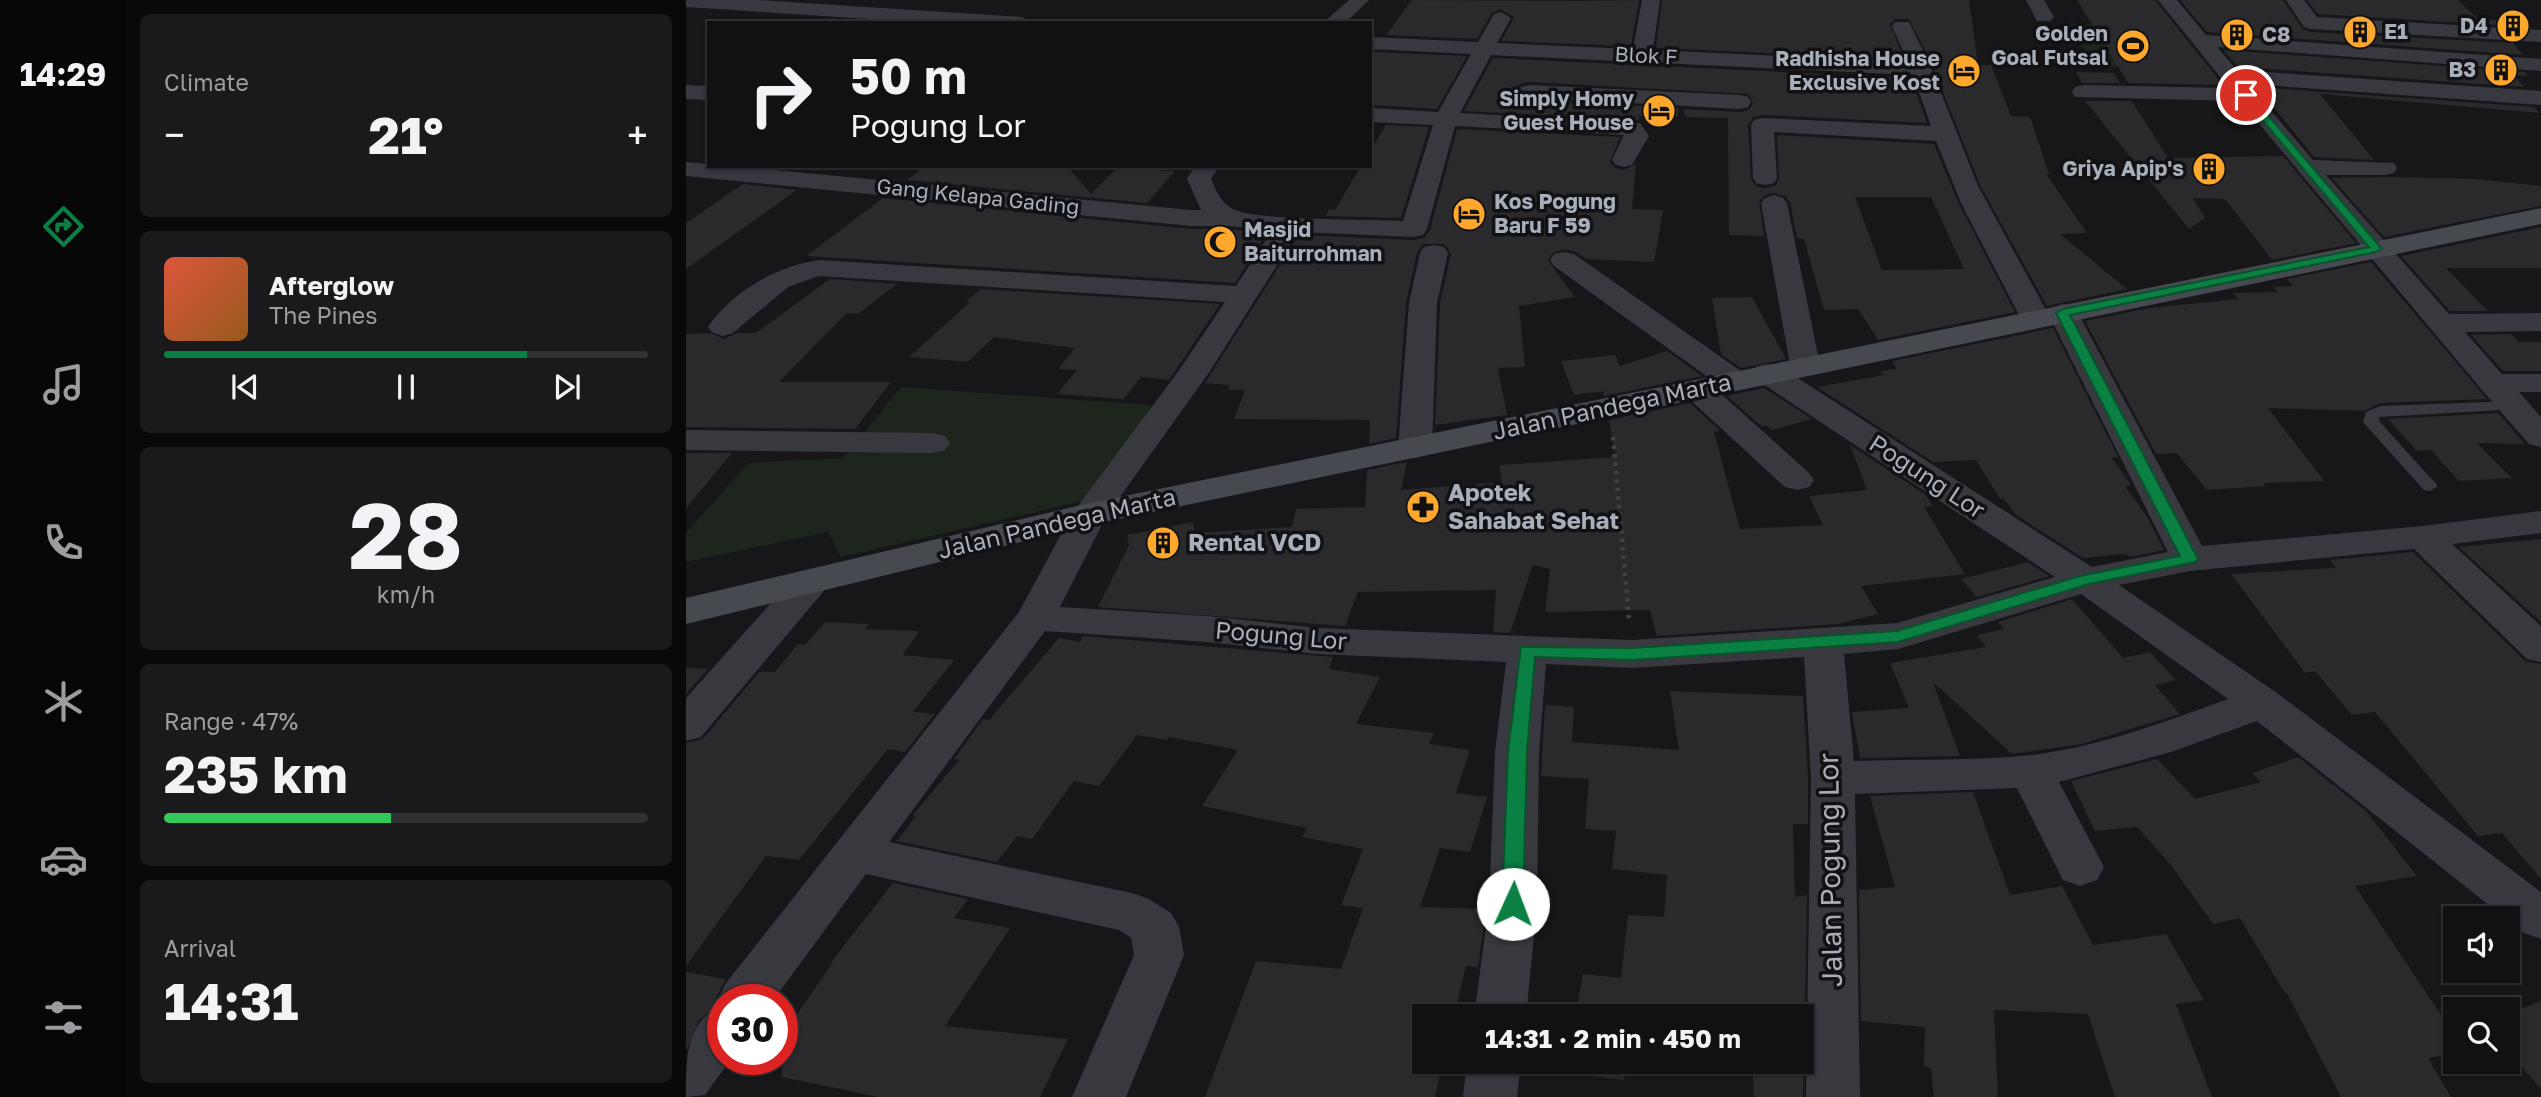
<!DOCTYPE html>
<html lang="en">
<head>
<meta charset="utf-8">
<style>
  :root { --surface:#111113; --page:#1a1a1c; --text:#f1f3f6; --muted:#9c9da0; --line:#303133; --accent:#0b8043 }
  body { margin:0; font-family:"Golos Text",sans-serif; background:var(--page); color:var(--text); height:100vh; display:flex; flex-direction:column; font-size:26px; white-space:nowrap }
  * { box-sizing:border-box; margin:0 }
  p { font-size:23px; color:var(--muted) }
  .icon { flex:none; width:38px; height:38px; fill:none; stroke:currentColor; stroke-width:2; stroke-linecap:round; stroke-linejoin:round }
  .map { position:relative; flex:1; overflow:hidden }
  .drawer { display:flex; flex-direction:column; gap:14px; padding:14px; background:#09090a; width:560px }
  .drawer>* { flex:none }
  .guide { position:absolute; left:21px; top:21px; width:665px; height:147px; border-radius:0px; box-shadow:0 2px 5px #0004,0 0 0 2px var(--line); background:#111113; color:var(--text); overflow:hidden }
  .controls { position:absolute; left:1757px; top:906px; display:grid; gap:14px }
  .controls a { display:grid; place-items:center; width:77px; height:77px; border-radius:0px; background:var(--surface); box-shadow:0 2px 5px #0004,0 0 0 2px var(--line); font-size:35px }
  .speed { position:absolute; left:21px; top:984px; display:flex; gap:14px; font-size:35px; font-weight:700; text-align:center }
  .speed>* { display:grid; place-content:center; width:91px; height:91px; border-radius:50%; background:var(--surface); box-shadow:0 2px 5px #0004,0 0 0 2px var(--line); line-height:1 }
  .speed .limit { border:10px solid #d22; background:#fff; color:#111 }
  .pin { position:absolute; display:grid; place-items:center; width:60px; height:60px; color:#fff; margin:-30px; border:4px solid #fff; border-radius:50%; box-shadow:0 2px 7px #0007 }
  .me { position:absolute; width:77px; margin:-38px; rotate:2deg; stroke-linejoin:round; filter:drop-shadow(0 0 5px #0008) }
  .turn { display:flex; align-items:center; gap:24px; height:147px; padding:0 28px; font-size:32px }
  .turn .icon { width:91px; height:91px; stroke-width:2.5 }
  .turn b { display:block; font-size:49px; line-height:60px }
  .big { font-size:52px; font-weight:700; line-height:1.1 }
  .drawer .tile { flex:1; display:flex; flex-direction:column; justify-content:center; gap:10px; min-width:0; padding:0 24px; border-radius:10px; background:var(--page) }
  .drawer .dial { align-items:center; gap:0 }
  .dial b { font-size:91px; line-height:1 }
  .song { display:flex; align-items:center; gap:21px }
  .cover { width:84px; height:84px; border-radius:10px; background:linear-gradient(135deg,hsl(10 70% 55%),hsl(30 70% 35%)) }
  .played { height:7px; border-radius:4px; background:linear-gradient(90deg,var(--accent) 75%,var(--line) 75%) }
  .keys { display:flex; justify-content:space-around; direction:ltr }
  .heat { display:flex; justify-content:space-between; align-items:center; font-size:38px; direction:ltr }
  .charge { height:10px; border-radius:5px; background:linear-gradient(90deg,#34c759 47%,var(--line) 0) }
  .trip { position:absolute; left:726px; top:1004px; width:402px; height:70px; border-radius:0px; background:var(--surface); box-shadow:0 2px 5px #0004,0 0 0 2px var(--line); font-weight:700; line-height:70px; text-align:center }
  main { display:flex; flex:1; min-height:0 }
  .tab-bar { display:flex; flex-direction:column; width:126px; justify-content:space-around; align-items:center; background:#070708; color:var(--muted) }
  .tab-bar .icon { width:49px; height:49px }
  .tab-bar .active { color:var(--accent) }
  .tab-bar b { font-size:32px; color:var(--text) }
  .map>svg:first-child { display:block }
</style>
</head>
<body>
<main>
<nav class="tab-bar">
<b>14:29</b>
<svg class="icon active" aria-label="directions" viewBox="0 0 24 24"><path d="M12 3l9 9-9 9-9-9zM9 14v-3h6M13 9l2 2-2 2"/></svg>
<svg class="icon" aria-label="music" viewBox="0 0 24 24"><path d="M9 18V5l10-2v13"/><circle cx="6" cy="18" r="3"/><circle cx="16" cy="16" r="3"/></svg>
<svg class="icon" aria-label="phone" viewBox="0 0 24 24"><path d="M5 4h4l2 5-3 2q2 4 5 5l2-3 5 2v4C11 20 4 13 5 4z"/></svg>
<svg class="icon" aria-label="climate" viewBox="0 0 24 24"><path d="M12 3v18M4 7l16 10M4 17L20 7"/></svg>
<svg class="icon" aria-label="car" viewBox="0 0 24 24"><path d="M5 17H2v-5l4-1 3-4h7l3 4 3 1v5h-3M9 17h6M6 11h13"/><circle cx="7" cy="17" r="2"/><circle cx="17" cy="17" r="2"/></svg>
<svg class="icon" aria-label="filters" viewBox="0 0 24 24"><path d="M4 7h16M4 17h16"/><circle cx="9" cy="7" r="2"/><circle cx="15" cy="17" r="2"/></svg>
</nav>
<section class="drawer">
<div class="tile"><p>Climate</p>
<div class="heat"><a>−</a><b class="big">21°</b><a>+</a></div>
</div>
<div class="tile">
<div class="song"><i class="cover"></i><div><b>Afterglow</b><p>The Pines</p></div></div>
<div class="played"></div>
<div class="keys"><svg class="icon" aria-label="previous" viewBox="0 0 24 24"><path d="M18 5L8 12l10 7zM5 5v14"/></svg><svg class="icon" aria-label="pause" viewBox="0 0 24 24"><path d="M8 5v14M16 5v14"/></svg><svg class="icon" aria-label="next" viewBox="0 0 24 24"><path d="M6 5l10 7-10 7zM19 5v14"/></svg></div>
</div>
<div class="tile dial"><b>28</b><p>km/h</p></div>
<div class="tile"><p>Range · 47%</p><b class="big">235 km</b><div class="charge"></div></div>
<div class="tile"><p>Arrival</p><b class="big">14:31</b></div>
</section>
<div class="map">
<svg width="1855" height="1097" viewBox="0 0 1855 1097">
  <rect width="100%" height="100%" fill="#171719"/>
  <!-- green -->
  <g fill="#1d251d">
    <polygon points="1380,24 1480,25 1518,67 1410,67"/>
    <polygon points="215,387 466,405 405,499 155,557 142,532 0,562 0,533 62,463 157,458"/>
  </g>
  <!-- building -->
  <g fill="#2a2a2d" fill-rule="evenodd">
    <polygon points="726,0 891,1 953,0 945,46 815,41 828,17 814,9 806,13 791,39 700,35"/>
    <polygon points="976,0 1283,0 1292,65 1305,65 1325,116 1344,117 1363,174 1360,174 1401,233 1374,234 1441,289 1361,306 1294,185 1246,64 1223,19 1209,19 1204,24 1218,59 970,48"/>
    <polygon points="1391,0 1469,0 1537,85 1442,83"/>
    <polygon points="1494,0 1597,0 1616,28 1624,32 1827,43 1837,55 1521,32"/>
    <polygon points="1621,0 1772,0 1793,20 1810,20 1813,25 1632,14"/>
    <polygon points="1537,50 1839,72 1842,76 1828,75 1838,87 1552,67"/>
    <polygon points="687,52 781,56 751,109 684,105 684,56"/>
    <path d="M807,58L1225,78L1241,123L1076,115L1067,117L1062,125L1065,179L1069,186L1078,188L1089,186L1093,179L1091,135L1248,144L1273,204L1329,312L1192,340L1172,309L1138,310L1118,239L1111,238L1104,202L1099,196L1087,193L1078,196L1073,201L1078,236L1043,235L1042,118L999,117L998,109L1055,112L1063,110L1067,103L1063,94L843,82L834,84L830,91L835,100L993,108L992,117L953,116V120L778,111ZM1169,197H1245L1278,269L1196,270Z"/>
    <polygon points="1390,72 1428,73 1434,83 1396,83"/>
    <polygon points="1568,87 1848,107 1853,113 1634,94 1688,160 1628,157 1577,94 1574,94"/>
    <polygon points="1399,101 1446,101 1482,158 1597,156 1670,243 1586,260 1539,199 1507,198 1519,218 1503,229"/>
    <polygon points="700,125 743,127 715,218 639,216 644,209 649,210 675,166 684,166 684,151"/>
    <polygon points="771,129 934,137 924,162 929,168 937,170 950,164 946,209 977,210 968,262 900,259 890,252 879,249 866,253 862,261 889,297 833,306 839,367 812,368 821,415 749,425 754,303 765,254 759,244 737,244 731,252 720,303 710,438 683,444 684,420 548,419 559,390 541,390 544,385 519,383 613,235 728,240 738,238 744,230"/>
    <polygon points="239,166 381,166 405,194 431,168 489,171 461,203 221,180"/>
    <polygon points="1702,177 1790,179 1855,186 1855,206 1698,237 1646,178"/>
    <polygon points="57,184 111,190 0,269 0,223"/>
    <polygon points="197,198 505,229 543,229 581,233 549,283 120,256"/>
    <polygon points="1855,227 1855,268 1760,268 1802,311 1764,311 1715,256"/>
    <polygon points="1685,262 1801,399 1694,403 1678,411 1582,408 1638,481 1577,483 1579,486 1521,490 1491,453 1470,454 1399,321 1464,308 1553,299 1547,293 1592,292 1587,287 1607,286 1601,279"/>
    <polygon points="144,279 211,284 172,314 161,313 93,382 205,382 169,429 0,427 0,334 24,333 38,339 51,333 70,333"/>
    <polygon points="294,289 534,304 483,380 455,377 438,399 371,394 391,370 372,369 389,348 308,337 282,362 223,357 284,302 280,302"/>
    <polygon points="1066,297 1100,359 1055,368 1035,354 1026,298"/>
    <polygon points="1367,328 1432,457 1426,458 1445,485 1439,486 1462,518 1478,550 1445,557 1438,554 1397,558 1330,515 1318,499 1314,499 1290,460 1247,462 1131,387 1198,375 1194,371 1211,369 1206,361"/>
    <polygon points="1825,334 1833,342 1855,342 1855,371 1817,371 1785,335"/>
    <polygon points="981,351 1016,376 918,396 918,391 888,395 875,361 929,355 934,366"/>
    <polygon points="1078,388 1126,419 1086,430 1081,426 1075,426 1041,396"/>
    <polygon points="1004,403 1034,431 1028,432 1054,529 1137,525 1123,496 1181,490 1164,445 1240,495 1247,506 1238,507 1279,574 1175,586 1192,614 1152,624 971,636 964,610 859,612 864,569 847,565 824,633 807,632 810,590 672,592 659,626 412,607 443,545 441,535 507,522 509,533 606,527 610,509 679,507 681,470 721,462 715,490 816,482 813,465 930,457 923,420"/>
    <polygon points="1812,413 1839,444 1791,443 1826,478 1773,481 1745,450 1731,451 1702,419"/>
    <polygon points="0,453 46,453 0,508"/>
    <polygon points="1855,539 1855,622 1773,547"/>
    <polygon points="1727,552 1839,661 1855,664 1855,879 1816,833 1792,836 1689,712 1666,715 1629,671 1619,673 1545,574 1650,568 1644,560"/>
    <polygon points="1342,562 1363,576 1291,597 1275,579"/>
    <polygon points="1386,599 1437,658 1464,652 1490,680 1469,685 1494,714 1395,744 1326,754 1247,682 1274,756 1174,758 1166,712 1223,708 1204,663 1300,647 1291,635 1318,629 1312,622"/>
    <polygon points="139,622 183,624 179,629 233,631 217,655 268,660 227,712 249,714 219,752 202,749 113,860 80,856 0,966 0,743 17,739 73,672 89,672 112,644 119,645"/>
    <polygon points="397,636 647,657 643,669 694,677 670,724 748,733 743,744 784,750 770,793 801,797 784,852 754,848 734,907 800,909 792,967 780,966 768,1017 738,1017 738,1062 757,1062 749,1097 519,1097 570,961 655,969 677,908 655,905 677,849 616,837 621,828 516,806 552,750 483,737 481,740 451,735 413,786 388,781 346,839 331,836 311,862 211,841 230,816 227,815 273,760 268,759 297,719 303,720 373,638 394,642"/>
    <polygon points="0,668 22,669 0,694"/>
    <polygon points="984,691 1117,696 1122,778 1122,824 1107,824 1109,897 1121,895 1117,1097 1068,1097 1066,1062 1116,1062 1116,1017 889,1017 897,974 935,978 942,915 978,917 981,875 926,869 930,831 899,829 903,779 855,776 859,705 888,707 886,742 993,750"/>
    <polygon points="1612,757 1679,810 1731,876 1669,886 1769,1036 1769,1054 1742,1058 1765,1097 1655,1097 1601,993 1599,993 1554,918 1527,924 1485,865 1451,827 1409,831 1385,781 1471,759 1509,799 1575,782 1566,773"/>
    <polygon points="1287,792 1324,895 1376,886 1407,945 1480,934 1518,1000 1490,1004 1526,1097 1429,1097 1402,1014 1308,1010 1312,1097 1248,1097 1245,1068 1238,1066 1239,1027 1175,1021 1173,890 1209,887 1184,796"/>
    <polygon points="207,883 282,899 268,918 324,928 259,1026 382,1039 354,1097 192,1097 96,1077 96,1036 147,962 145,962"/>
    <polygon points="0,972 40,979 30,998 32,1005 13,1020 0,1051"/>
    <polygon points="1855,1001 1855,1089 1822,1051 1822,1014"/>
    <polygon points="838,1062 941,1062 938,1080 837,1068"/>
  </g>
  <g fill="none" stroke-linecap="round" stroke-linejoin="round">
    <!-- path -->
    <polyline stroke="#3e4146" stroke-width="4.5" stroke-dasharray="3.5 5" stroke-linecap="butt" points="927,437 943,620"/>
    <!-- lane -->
    <polygon fill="#38393f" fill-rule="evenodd" points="1828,401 1836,406 1833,409 1693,417 1693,421 1752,486 1744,491 1738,490 1677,422 1680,412 1694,406"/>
    <!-- street -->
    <g fill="#38393f" fill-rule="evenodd">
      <polygon points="0,0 71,0 336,17 346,23 244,23 0,7"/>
      <polygon points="663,0 683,0 659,23 637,23"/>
      <path d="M956,0H974L967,50L1222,62L1206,26L1209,22H1223L1244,65L1292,186L1365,319L1360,325L1350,328L1340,325L1335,319L1275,203L1250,141L1088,132L1091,178L1088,183L1079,185L1070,183L1067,178L1065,125L1068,120L1076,118L1245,126L1227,75L805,55L774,113L954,123L963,136L946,165L938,167L930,165L926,160L938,135L769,126L741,229L737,235L728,237L612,232L522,374L421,515L374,607L521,616L631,628L946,640L1211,623L1369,577L1071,380L1067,373L1071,366L1082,364L1093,366L1406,567L1482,552L1362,313L1367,307L1377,304L1387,307L1392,313L1516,546L1737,526L1855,511V533L1766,544L1855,626V662L1841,659L1728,549L1504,571L1433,585L1591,693L1855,892V939L1838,933L1571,721L1485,752L1373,782L1418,867L1411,880L1394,886L1377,880L1331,788L1169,794L1174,1097H1120L1125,778L1118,657L946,668L860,664L853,752L851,904L840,1017H788L803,904L809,752L820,662L631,654L521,642L359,631L203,842L446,893L463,899L485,913L493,927L498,955L440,1097H386L448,955L445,938L433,930L180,874L88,999H37V1059H45L19,1095L0,1097C0,1057 0,1022 35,1006L32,999L40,983L333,612L386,514L494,369L539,302L133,276L102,287L47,333L37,336L27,333L22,327C47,291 91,266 133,260L550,286L586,231L543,226H505L0,176V162L23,164V166H47L505,210H515L501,179L509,166H533L525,179C531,192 534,202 547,209C568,221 686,219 717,221L747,125L684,122V108L752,112L785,54L684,49V37L792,42L808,14L815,12L825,18L811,43L947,49ZM1395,594L1542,699C1478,722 1413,747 1345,755C1287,761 1226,759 1168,761L1158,654L1212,649Z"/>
      <polygon points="1340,0 1358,0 1368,17 1365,21 1351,21"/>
      <polygon points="1472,0 1491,0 1520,35 1855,59 1855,71 1531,47 1551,70 1855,91 1855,105 1562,84 1627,160 1708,163 1711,168 1708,173 1699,175 1640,175 1763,314 1855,313 1855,331 1779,332 1816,374 1855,374 1855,392 1833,392 1855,417 1855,447 1843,444 1796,390 1554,101 1389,97 1386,92 1389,87 1397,85 1543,88"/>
      <polygon points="1600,0 1618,0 1631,17 1855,30 1855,42 1625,29 1618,27"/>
      <polygon points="0,85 23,86 23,100 0,99"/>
      <polygon points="843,85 1054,95 1062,97 1065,102 1062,107 1054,109 835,97 832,92 835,87"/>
      <polygon points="1088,195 1097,198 1101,203 1134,365 1130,372 1119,374 1108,372 1104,365 1075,203 1079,198"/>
      <polygon points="748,245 758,247 762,253 751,303 746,448 741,455 729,458 717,455 712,448 723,303 734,253 738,247"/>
      <polygon points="878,252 888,254 1059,374 1064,381 1059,388 1048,390 1037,388 868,266 864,260 868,254"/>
      <polygon points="1011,380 1022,382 1123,473 1128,480 1123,487 1111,490 1099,487 1000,396 995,389 1000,382"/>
      <polygon points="0,430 247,433 259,436 264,443 259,450 247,453 0,450"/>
      <polygon points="124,571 137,574 143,583 137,592 15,737 0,741 0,698 111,574"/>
      <polygon points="781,1062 835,1062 831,1097 777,1097"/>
    </g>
    <!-- secondary -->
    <polygon fill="#46494f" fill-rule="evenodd" points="1855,208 1855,224 404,525 0,624 0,598 404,503"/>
  </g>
  <!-- route -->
  <polygon fill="#0b8043" stroke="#07532c" stroke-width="2" points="1557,93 1563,93 1696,249 1690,252 1384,315 1512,559 1509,562 1403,584 1212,642 946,660 849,657 841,752 837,904 834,910 827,912 819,910 816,904 822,752 835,647 946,648 1211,631 1394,576 1494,556 1370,313 1377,309 1683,247 1557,97"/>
  <!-- icons -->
  <defs>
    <symbol id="building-disc" viewBox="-11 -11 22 22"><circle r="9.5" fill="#fda72c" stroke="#121214"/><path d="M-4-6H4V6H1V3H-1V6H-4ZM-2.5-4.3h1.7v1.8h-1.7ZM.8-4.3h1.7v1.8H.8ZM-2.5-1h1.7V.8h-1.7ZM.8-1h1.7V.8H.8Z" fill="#111"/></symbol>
    <symbol id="stadium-disc" viewBox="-11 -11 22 22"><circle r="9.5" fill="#fda72c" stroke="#121214"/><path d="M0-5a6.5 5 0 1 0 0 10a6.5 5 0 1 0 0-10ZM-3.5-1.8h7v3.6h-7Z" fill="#111"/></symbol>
    <symbol id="hotel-disc" viewBox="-11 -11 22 22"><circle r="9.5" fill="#fda72c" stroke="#121214"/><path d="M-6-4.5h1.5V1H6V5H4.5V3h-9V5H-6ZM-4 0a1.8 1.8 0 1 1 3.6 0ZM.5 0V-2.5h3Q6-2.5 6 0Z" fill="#111"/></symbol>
    <symbol id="mosque-disc" viewBox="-11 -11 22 22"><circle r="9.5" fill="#fda72c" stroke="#121214"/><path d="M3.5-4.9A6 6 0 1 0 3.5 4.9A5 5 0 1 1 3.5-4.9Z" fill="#111"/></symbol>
    <symbol id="pharmacy-disc" viewBox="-11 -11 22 22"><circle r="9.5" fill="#fda72c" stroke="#121214"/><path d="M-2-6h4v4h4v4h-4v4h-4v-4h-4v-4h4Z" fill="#111"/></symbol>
  </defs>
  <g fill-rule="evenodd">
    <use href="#building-disc" x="1808" y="7" width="38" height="38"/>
    <use href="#building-disc" x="1655" y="13" width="38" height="38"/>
    <use href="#building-disc" x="1532" y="16" width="38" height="38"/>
    <use href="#stadium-disc" x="1428" y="27" width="38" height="38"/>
    <use href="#building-disc" x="1796" y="51" width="38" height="38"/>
    <use href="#hotel-disc" x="1259" y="52" width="38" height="38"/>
    <use href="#hotel-disc" x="954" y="92" width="38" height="38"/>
    <use href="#building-disc" x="1504" y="150" width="38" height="38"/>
    <use href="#hotel-disc" x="764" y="195" width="38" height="38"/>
    <use href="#mosque-disc" x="515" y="223" width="38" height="38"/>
    <use href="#pharmacy-disc" x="718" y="488" width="38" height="38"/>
    <use href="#building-disc" x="458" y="524" width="38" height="38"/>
  </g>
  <g text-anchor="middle" stroke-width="7" stroke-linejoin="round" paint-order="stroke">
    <!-- far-poi labels -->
    <g font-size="21" font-weight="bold" fill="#a8afba" stroke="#121214" text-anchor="end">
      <text x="1802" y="33">D4</text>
      <text x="1698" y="39" text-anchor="start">E1</text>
      <text x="1422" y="41">Golden<tspan x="1422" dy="24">Goal Futsal</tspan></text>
      <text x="1576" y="42" text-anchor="start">C8</text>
      <text x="1254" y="66">Radhisha House<tspan x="1254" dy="24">Exclusive Kost</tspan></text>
      <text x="1790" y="77">B3</text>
      <text x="948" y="106">Simply Homy<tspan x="948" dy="24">Guest House</tspan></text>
      <text x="1498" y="176">Griya Apip's</text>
      <text x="808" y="209" text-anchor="start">Kos Pogung<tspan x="808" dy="24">Baru F 59</tspan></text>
      <text x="558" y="237" text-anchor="start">Masjid<tspan x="558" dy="24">Baiturrohman</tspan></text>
    </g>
    <!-- far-street labels -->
    <g font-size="21" fill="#a8afba" stroke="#121214">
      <text transform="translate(960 56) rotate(3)" y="7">Blok F</text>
      <text transform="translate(292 197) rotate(6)" y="7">Gang Kelapa Gading</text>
    </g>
    <!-- street labels -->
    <g font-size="24" fill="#a8afba" stroke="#121214">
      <text transform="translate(926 407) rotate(-12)" y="8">Jalan Pandega Marta</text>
      <text transform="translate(1241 477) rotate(33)" y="8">Pogung Lor</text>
      <text transform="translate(371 524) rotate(-13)" y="8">Jalan Pandega Marta</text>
      <text transform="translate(595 636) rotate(5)" y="8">Pogung Lor</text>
    </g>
    <!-- poi labels -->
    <g font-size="24" font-weight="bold" fill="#a8afba" stroke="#121214" text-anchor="start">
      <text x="762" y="501">Apotek<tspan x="762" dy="28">Sahabat Sehat</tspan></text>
      <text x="502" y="551">Rental VCD</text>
    </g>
    <!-- near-street labels -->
    <g font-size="28" fill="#a8afba" stroke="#121214">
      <text transform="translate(1144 870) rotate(-91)" y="10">Jalan Pogung Lor</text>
    </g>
  </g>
</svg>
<div class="controls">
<a><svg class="icon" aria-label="sound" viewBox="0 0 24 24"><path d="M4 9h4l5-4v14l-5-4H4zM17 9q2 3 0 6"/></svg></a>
<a><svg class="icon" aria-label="search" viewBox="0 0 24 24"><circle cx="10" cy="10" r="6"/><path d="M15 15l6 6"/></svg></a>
</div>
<div class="speed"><div class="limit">30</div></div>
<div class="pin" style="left:1560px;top:95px;background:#d93025"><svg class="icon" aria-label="arrive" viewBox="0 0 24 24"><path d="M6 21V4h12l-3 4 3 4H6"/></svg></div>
<svg class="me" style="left:827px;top:904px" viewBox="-20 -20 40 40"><circle r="19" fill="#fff"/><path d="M0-13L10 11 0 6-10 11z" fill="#0b8043"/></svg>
<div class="trip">14:31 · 2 min · 450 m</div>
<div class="guide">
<div class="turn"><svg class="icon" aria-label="right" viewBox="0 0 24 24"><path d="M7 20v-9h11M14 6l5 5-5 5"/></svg><div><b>50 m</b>Pogung Lor</div></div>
</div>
</div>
</main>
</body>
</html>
